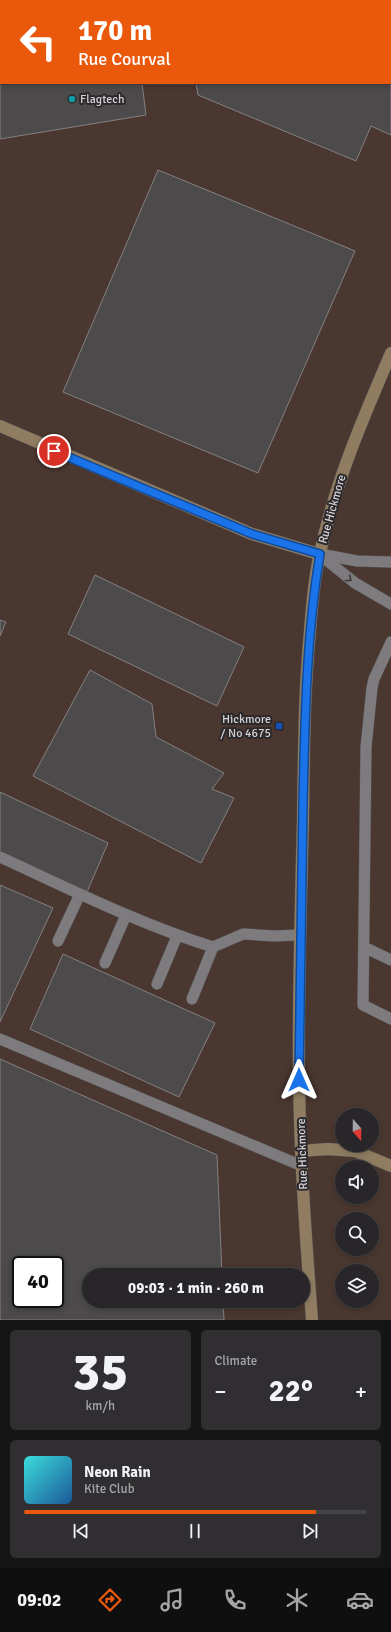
<!DOCTYPE html>
<html lang="en">
<head>
<meta charset="utf-8">
<style>
  :root { --surface:#282628; --page:#302e30; --text:#f1f3f6; --muted:#a5a5a8; --line:#444345; --accent:#ea580c }
  body { margin:0; font-family:Signika,sans-serif; background:var(--page); color:var(--text); height:100vh; display:flex; flex-direction:column; font-size:15px; white-space:nowrap }
  * { box-sizing:border-box; margin:0 }
  p { font-size:13px; color:var(--muted) }
  .icon { flex:none; width:22px; height:22px; fill:none; stroke:currentColor; stroke-width:2; stroke-linecap:round; stroke-linejoin:round }
  .map { position:relative; height:1320px; overflow:hidden }
  .sheet { display:flex; flex-direction:column; gap:10px; padding:10px; background:#161516; flex:1 }
  .sheet>* { flex:none }
  .banner { position:absolute; left:0px; top:0px; width:391px; height:84px; box-shadow:0 2px 6px #0003,0 0 0 1px var(--line); background:#ea580c; color:#fff; overflow:hidden }
  .needle { width:26px; rotate:160deg }
  .controls { position:absolute; left:335px; top:1108px; display:grid; gap:8px }
  .controls a { display:grid; place-items:center; width:44px; height:44px; border-radius:50%; background:var(--surface); box-shadow:0 2px 6px #0003,0 0 0 1px var(--line); font-size:20px }
  .speed { position:absolute; left:12px; top:1256px; display:flex; gap:8px; font-size:20px; font-weight:700; text-align:center }
  .speed>* { display:grid; place-content:center; width:52px; height:52px; border-radius:50%; background:var(--surface); box-shadow:0 2px 6px #0003,0 0 0 1px var(--line); line-height:1 }
  .speed .limit { border:2px solid #111; border-radius:6px; background:#fff; color:#111 }
  .pin { position:absolute; display:grid; place-items:center; width:34px; height:34px; color:#fff; margin:-17px; border:2px solid #fff; border-radius:50%; box-shadow:0 1px 4px #0007 }
  .me { position:absolute; width:44px; margin:-22px; rotate:0deg; stroke-linejoin:round; filter:drop-shadow(0 0 3px #0008) }
  .turn { display:flex; align-items:center; gap:14px; height:84px; padding:0 12px; font-size:18px }
  .turn .icon { width:52px; height:52px; stroke-width:2.5 }
  .turn b { display:block; font-size:28px; line-height:34px }
  .big { font-size:30px; font-weight:700; line-height:1.1 }
  .sheet .widget { flex:1; display:flex; flex-direction:column; justify-content:center; gap:6px; min-width:0; padding:0 14px; border-radius:6px; background:var(--page) }
  .sheet .dial { align-items:center; gap:0 }
  .dial b { font-size:52px; line-height:1 }
  .song { display:flex; align-items:center; gap:12px }
  .cover { width:48px; height:48px; border-radius:6px; background:linear-gradient(135deg,hsl(180 70% 55%),hsl(210 70% 35%)) }
  .played { height:4px; border-radius:2px; background:linear-gradient(90deg,var(--accent) 85%,var(--line) 85%) }
  .keys { display:flex; justify-content:space-around; direction:ltr }
  .heat { display:flex; justify-content:space-between; align-items:center; font-size:22px; direction:ltr }
  .sheet .tiles { flex:1; display:grid; gap:10px; grid-template-columns:1fr 1fr }
  .widget:last-child { grid-column:span 2 }
  .trip { position:absolute; left:82px; top:1268px; width:228px; height:40px; border-radius:20px; background:var(--surface); box-shadow:0 2px 6px #0003,0 0 0 1px var(--line); font-weight:700; line-height:40px; text-align:center }
  .dock { display:flex; height:64px; justify-content:space-around; align-items:center; background:#100f10; color:var(--muted) }
  .dock .icon { width:28px; height:28px }
  .dock .on { color:var(--accent) }
  .dock b { font-size:18px; color:var(--text) }
  .map>svg:first-child { display:block }
</style>
</head>
<body>
<div class="map">
<svg width="391" height="1320" viewBox="0 0 391 1320">
  <rect width="100%" height="100%" fill="#363336"/>
  <!-- industrial -->
  <path fill="#4a372f" fill-rule="evenodd" d="M0,0H391V1320H0ZM1,1H390V83H1ZM342,1115H372V1145H342ZM342,1167H372V1197H342ZM342,1219H372V1249H342ZM21,1265H55V1299H21ZM342,1271H372V1301H342ZM89,1275H303V1301H89Z"/>
  <!-- building -->
  <g fill="#4d4a4b" stroke="#848082" fill-rule="evenodd">
    <polygon points="12,0 47,0 41,1"/>
    <polygon points="183,0 391,0 391,135 371,126 356,161 198,95 196,83 390,83 390,1"/>
    <polygon points="0,39 1,83 142,83 146,115 0,139"/>
    <polygon points="158,170 355,251 258,473 63,392"/>
    <polygon points="95,575 244,647 217,706 68,634"/>
    <polygon points="0,620 6,622 0,636"/>
    <polygon points="90,670 152,704 156,737 224,773 212,789 234,798 201,863 33,776"/>
    <polygon points="0,792 108,843 87,892 0,852"/>
    <polygon points="0,885 53,908 0,1022"/>
    <polygon points="63,954 215,1023 179,1097 30,1029"/>
    <path d="M0,1059L217,1155L222,1275H89V1301H223L224,1320H0ZM21,1265H55V1299H21Z"/>
  </g>
  <g fill="none" stroke-linecap="round" stroke-linejoin="round">
    <defs>
      <g id="lane">
        <polyline points="319,554 355,583 391,604"/>
        <polyline points="320,554 357,561 391,562"/>
        <polyline points="391,642 374,679 372,688 366,747 363,1005 391,1019"/>
        <path d="M0,857C70,889 139,924 213,947L243,934L274,936L300,935"/>
        <polyline points="58,941 80,894"/>
        <polyline points="364,947 391,960"/>
        <polyline points="105,963 126,915"/>
        <polyline points="157,984 177,936"/>
        <polyline points="192,999 213,947"/>
        <polyline points="0,1039 302,1166"/>
      </g>
      <g id="secondary">
        <polyline points="0,426 252,534 319,554"/>
        <polyline points="301,1151 328,1149 355,1151 391,1166"/>
        <path d="M312,1320C306,1240 300,1159 299,1079C298,992 301,905 303,818C304,755 304,693 310,631C312,605 314,578 320,553C335,483 363,418 391,353"/>
      </g>
    </defs>
    <!-- lane casing -->
    <use href="#lane" stroke="#514f51" stroke-width="12"/>
    <!-- secondary casing -->
    <use href="#secondary" stroke="#514f51" stroke-width="13"/>
    <!-- lane -->
    <use href="#lane" stroke="#7e7b7e" stroke-width="11"/>
    <!-- secondary -->
    <use href="#secondary" stroke="#8f7c61" stroke-width="12"/>
  </g>
  <!-- one-way arrows -->
  <defs><path id="oneway-chevron" d="M-2-3.5L2.5 0L-2 3.5" fill="none" stroke-width="1.6" stroke-linecap="round" stroke-linejoin="round"/></defs>
  <use stroke="#3c393c" href="#oneway-chevron" transform="translate(349 579) rotate(37)"/>
  <g fill="none" stroke-linecap="round" stroke-linejoin="round">
    <defs>
      <path id="route" d="M54,451L252,534L320,554C306,637 305,720 303,804C301,896 300,988 299,1080"/>
    </defs>
    <!-- route casing -->
    <use href="#route" stroke="#114b97" stroke-width="10"/>
    <!-- route -->
    <use href="#route" stroke="#1a73e8" stroke-width="7"/>
  </g>
  <!-- markers -->
  <circle fill="#0f9aa8" stroke="#2c292c" stroke-width="1.5" cx="72" cy="99" r="4"/>
  <rect fill="#1a4fb4" stroke="#2c292c" stroke-width="1.5" x="275" y="722" width="8" height="8" rx="2"/>
  <g text-anchor="middle" stroke-width="4" stroke-linejoin="round" paint-order="stroke">
    <!-- poi labels -->
    <g font-size="12" fill="#d5d3d5" stroke="#2c292c" text-anchor="start">
      <text x="80" y="103">Flagtech</text>
      <text x="271" y="723" text-anchor="end">Hickmore<tspan x="271" dy="14">/ No 4675</tspan></text>
    </g>
    <!-- street labels -->
    <g font-size="12" fill="#d5d3d5" stroke="#2c292c">
      <text transform="translate(332 509) rotate(-74)" y="4">Rue Hickmore</text>
      <text transform="translate(302 1154) rotate(-92)" y="4">Rue Hickmore</text>
    </g>
  </g>
</svg>
<div class="controls">
<a><svg class="needle" viewBox="-14 -14 28 28"><path d="M0-13l5 13h-10z" fill="#e53935"/><path d="M0 13l5-13h-10z" fill="#a5a5a8"/></svg></a>
<a><svg class="icon" aria-label="sound" viewBox="0 0 24 24"><path d="M4 9h4l5-4v14l-5-4H4zM17 9q2 3 0 6"/></svg></a>
<a><svg class="icon" aria-label="search" viewBox="0 0 24 24"><circle cx="10" cy="10" r="6"/><path d="M15 15l6 6"/></svg></a>
<a><svg class="icon" aria-label="layers" viewBox="0 0 24 24"><path d="M12 4l9 5-9 5-9-5zM3 14l9 5 9-5"/></svg></a>
</div>
<div class="speed"><div class="limit">40</div></div>
<div class="pin" style="left:54px;top:451px;background:#d93025"><svg class="icon" aria-label="arrive" viewBox="0 0 24 24"><path d="M6 21V4h12l-3 4 3 4H6"/></svg></div>
<svg class="me" style="left:299px;top:1080px" viewBox="-20 -20 40 40"><path d="M0-17L14 15 0 8-14 15z" fill="#1a73e8" stroke="#fff" stroke-width="4"/></svg>
<div class="trip">09:03 · 1 min · 260 m</div>
<div class="banner">
<div class="turn"><svg class="icon" aria-label="left" viewBox="0 0 24 24"><path d="M17 20v-9H6M10 6l-5 5 5 5"/></svg><div><b>170 m</b>Rue Courval</div></div>
</div>
</div>
<section class="sheet">
<div class="tiles">
<div class="widget dial"><b>35</b><p>km/h</p></div>
<div class="widget"><p>Climate</p>
<div class="heat"><a>−</a><b class="big">22°</b><a>+</a></div>
</div>
<div class="widget">
<div class="song"><i class="cover"></i><div><b>Neon Rain</b><p>Kite Club</p></div></div>
<div class="played"></div>
<div class="keys"><svg class="icon" aria-label="previous" viewBox="0 0 24 24"><path d="M18 5L8 12l10 7zM5 5v14"/></svg><svg class="icon" aria-label="pause" viewBox="0 0 24 24"><path d="M8 5v14M16 5v14"/></svg><svg class="icon" aria-label="next" viewBox="0 0 24 24"><path d="M6 5l10 7-10 7zM19 5v14"/></svg></div>
</div>
</div>
</section>
<nav class="dock">
<b>09:02</b>
<svg class="icon on" aria-label="directions" viewBox="0 0 24 24"><path d="M12 3l9 9-9 9-9-9zM9 14v-3h6M13 9l2 2-2 2"/></svg>
<svg class="icon" aria-label="music" viewBox="0 0 24 24"><path d="M9 18V5l10-2v13"/><circle cx="6" cy="18" r="3"/><circle cx="16" cy="16" r="3"/></svg>
<svg class="icon" aria-label="phone" viewBox="0 0 24 24"><path d="M5 4h4l2 5-3 2q2 4 5 5l2-3 5 2v4C11 20 4 13 5 4z"/></svg>
<svg class="icon" aria-label="climate" viewBox="0 0 24 24"><path d="M12 3v18M4 7l16 10M4 17L20 7"/></svg>
<svg class="icon" aria-label="car" viewBox="0 0 24 24"><path d="M5 17H2v-5l4-1 3-4h7l3 4 3 1v5h-3M9 17h6M6 11h13"/><circle cx="7" cy="17" r="2"/><circle cx="17" cy="17" r="2"/></svg>
</nav>
</body>
</html>
